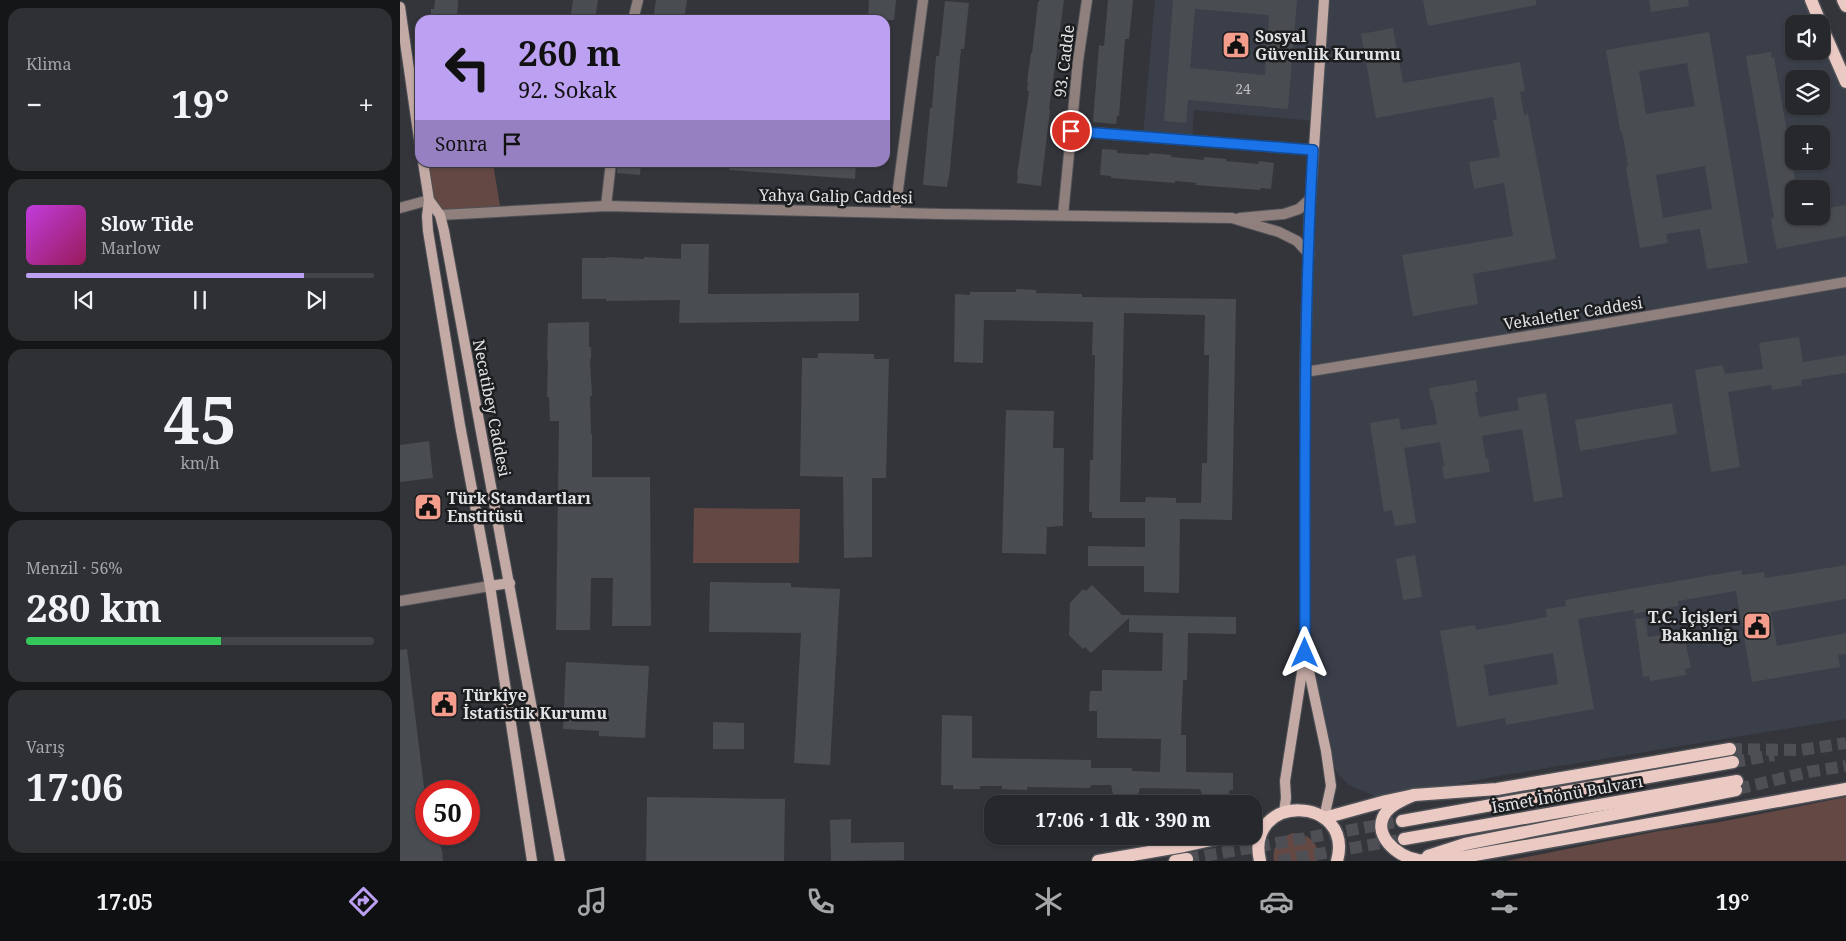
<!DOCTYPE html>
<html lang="tr">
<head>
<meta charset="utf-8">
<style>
  :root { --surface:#26282c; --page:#2e3034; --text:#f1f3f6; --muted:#a4a6a9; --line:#424448; --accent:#bca0f2 }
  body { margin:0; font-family:"Noto Serif",serif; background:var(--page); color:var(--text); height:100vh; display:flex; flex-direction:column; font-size:19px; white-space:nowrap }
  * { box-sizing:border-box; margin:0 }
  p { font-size:16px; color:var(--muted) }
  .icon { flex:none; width:28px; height:28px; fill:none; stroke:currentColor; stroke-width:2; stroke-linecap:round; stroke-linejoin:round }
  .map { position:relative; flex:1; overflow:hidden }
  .drawer { display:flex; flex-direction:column; gap:8px; padding:8px; background:#151618; width:400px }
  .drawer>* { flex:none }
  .banner { position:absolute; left:15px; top:15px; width:475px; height:152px; border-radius:15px; box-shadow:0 1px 4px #0004,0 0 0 1px var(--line); background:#bca0f2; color:#111; overflow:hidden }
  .controls { position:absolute; left:1385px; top:15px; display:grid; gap:10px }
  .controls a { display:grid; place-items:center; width:45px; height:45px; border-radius:10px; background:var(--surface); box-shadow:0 1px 4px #0004,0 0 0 1px var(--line); font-size:25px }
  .speed { position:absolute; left:15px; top:780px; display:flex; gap:10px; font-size:25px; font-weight:700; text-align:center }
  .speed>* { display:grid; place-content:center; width:65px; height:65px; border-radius:50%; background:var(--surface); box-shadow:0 1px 4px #0004,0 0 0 1px var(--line); line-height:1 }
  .speed .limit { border:8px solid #d22; background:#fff; color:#111 }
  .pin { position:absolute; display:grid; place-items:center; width:42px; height:42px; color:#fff; margin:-21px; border:2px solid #fff; border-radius:50%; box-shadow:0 1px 5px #0007 }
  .me { position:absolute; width:55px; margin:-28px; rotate:0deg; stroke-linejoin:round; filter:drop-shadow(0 0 4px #0008) }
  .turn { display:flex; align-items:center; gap:18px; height:105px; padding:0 20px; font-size:22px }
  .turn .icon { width:65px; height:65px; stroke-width:2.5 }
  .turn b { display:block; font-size:35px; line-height:42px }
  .then { display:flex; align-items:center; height:48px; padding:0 20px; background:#0003; gap:10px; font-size:19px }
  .big { font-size:38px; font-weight:700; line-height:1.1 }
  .drawer .widget { flex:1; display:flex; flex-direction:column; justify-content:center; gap:8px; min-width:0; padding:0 18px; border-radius:15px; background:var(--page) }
  .drawer .dial { align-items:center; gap:0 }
  .dial b { font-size:65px; line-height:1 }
  .song { display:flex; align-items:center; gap:15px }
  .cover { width:60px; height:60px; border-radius:8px; background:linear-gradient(135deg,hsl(290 70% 55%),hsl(330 70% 35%)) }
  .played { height:5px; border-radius:2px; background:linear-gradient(90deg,var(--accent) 80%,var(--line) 80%) }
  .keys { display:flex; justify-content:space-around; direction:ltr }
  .heat { display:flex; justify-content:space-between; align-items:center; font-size:28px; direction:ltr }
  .charge { height:8px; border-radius:4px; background:linear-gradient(90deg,#34c759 56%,var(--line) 0) }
  .trip { position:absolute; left:584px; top:795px; width:278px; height:50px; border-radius:15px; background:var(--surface); box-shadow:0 1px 4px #0004,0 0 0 1px var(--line); font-weight:700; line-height:50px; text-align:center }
  .tab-bar { display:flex; height:80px; justify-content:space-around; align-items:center; background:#0f1012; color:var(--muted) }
  .tab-bar .icon { width:35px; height:35px }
  .tab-bar .current { color:var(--accent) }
  .tab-bar b { font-size:22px; color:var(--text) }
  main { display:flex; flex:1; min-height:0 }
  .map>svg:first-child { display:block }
</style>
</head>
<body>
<main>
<section class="drawer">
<div class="widget"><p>Klima</p>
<div class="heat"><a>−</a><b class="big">19°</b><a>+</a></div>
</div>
<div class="widget">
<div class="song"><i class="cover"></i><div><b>Slow Tide</b><p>Marlow</p></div></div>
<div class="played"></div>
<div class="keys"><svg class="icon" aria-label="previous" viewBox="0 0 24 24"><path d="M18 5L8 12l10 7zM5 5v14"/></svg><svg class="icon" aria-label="pause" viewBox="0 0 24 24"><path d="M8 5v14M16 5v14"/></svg><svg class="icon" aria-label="next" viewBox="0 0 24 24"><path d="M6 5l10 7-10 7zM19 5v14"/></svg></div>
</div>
<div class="widget dial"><b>45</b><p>km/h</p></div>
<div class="widget"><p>Menzil · 56%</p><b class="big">280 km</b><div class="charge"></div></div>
<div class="widget"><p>Varış</p><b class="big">17:06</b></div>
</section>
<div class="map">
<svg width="1446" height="861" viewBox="0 0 1446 861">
  <rect width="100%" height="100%" fill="#33353b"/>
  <!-- built -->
  <path fill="#3a3f4a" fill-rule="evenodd" d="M755,0H1410L1421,24H1394V51H1421V25L1446,82V719L1098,776L1053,785L986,801L949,785L938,774L926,751L905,653V372L915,121L794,110L792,140L743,136ZM1394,79H1421V106H1394ZM1394,134H1421V161H1394ZM1394,189H1421V216H1394Z"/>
  <!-- green -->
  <g fill="#634843">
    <polygon points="23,163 93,163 101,212 40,215 29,200"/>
    <polygon points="294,508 400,509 399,563 293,563"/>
    <polygon points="1446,797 1446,861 1106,861 1259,831 1320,822"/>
    <path d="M893,833C910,834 920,844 918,861H874C872,846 879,838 893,833Z"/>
  </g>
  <!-- building -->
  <g fill="#494c51" fill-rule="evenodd">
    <polygon points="35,0 58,0 57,20 31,19 31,9 34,9"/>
    <polygon points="173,0 198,0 195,20 170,20"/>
    <polygon points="256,0 287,0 284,20 253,20"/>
    <polygon points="469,0 496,0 494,20 468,20"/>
    <polygon points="640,0 664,0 649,109 650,110 641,186 617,183 618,175 617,175 629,91 627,91 628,82 627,82 631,53 632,53 638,2"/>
    <polygon points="708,0 733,0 729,39 725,39 719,116 717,116 716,124 693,122 699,45 704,46"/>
    <path d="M773,0H897L888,109L788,100L786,123L764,121ZM795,9L869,15L865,75L790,68Z"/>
    <polygon points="1023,0 1136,0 1136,5 1028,26"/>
    <polygon points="1249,0 1288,0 1289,6 1251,12"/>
    <polygon points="545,1 569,3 564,49 561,49 549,179 548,179 547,187 523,185 530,108 532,108 536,56 539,56"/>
    <polygon points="993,28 1003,83 1120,62 1125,91 1120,92 1124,115 1128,114 1156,259 1073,274 1078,304 1013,316 1002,255 1113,236 1104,183 1074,189 1069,162 1100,157 1093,120 1097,119 1093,97 976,118 961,34"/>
    <path d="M1309,32L1348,263L1307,269L1300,229L1266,234L1268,243L1240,248L1226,168L1228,165L1222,132L1220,130L1206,50ZM1287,63L1295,106L1246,114L1239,71ZM1305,166L1312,209L1263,218L1256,175Z"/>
    <polygon points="1371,52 1372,58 1374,57 1397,189 1394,189 1394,216 1421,216 1421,209 1446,205 1446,236 1377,249 1372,226 1371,218 1374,218 1346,56"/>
    <polygon points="702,149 717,150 717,153 749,155 749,153 771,155 771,157 804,160 804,157 826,159 826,161 858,164 859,161 874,163 871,189 861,188 860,190 796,185 796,183 786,182 775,181 775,183 711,178 711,176 700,175"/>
    <polygon points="218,162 241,162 240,175 217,173"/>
    <polygon points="330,162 456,162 455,179 329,170"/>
    <polygon points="281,244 309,244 308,294 459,293 459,321 279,323 280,300 206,301 206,299 182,299 182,258 207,258 207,257 244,259 244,257 281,259"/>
    <path d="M616,289L636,290V293L682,294V297L836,299L832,520L780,519L779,593L744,592V566H688V546L745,547V518H692V512H689L690,460H693L694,404L695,355H692L693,322L584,320L583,363L554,362L555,294L570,295V292H616ZM724,313L805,315L804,355H809L807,463H802L801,503H776V498L746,497L745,502H720Z"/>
    <polygon points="189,322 189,347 191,347 191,358 190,359 192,396 190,396 191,434 192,434 192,477 250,477 251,626 212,626 213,578 191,578 190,630 156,630 159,421 150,421 149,397 147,397 148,359 147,360 148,323"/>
    <polygon points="1399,337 1403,362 1446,355 1446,373 1401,380 1402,385 1372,390 1371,385 1328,392 1340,467 1311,472 1295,370 1323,365 1325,374 1363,369 1359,343"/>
    <polygon points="418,353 474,354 474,359 489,359 486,478 472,478 472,557 444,558 443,477 400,476 402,358 418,358"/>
    <polygon points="1076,380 1078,392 1075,392 1079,417 1119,410 1117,398 1146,393 1163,497 1134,502 1122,429 1082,436 1086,459 1088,459 1090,472 1044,479 1042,467 1044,466 1040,442 1004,448 1016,523 995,526 992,510 984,512 970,423 999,418 1001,430 1037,424 1033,401 1031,401 1029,388"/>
    <polygon points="1272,403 1277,434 1180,451 1175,420"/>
    <polygon points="606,410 654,411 653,448 664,448 663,526 647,527 646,554 602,553"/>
    <polygon points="29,441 33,478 0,482 0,445"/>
    <polygon points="1015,555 1022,597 1003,600 996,559"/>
    <path d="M1446,565V599L1371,612L1377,646L1446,633V654L1438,655L1440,667L1352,682L1336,591L1278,601V606L1234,614V610L1178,619L1194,709L1106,725L1105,718L1057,727L1040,631L1075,625L1076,630L1147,617L1146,609L1166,606L1165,600L1342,570V575L1364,572L1365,578ZM1153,653L1158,684L1089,696L1084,665Z"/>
    <polygon points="310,582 391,583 391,587 440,589 430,765 394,763 401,633 309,632"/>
    <polygon points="692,585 722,615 836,617 836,634 788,633 787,680 783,680 781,735 786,735 786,772 833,773 833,790 830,790 827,798 822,803 809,804 804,799 800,789 740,788 737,798 732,803 720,804 714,799 711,785 691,785 690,788 627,787 627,790 602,789 602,786 580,786 580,789 553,789 553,785 541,785 542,715 572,716 572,758 691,760 691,768 732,768 732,771 760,772 761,739 697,738 697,711 689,711 690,691 702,691 702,670 762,671 763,633 729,632 729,618 691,653 685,647 683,649 669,635 670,603 683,589 686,591"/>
    <polygon points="1245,618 1248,637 1283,631 1291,668 1285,669 1286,675 1250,681 1249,676 1243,677 1235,619"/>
    <polygon points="7,649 26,803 26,834 35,834 42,850 43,861 0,861 0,650"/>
    <polygon points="166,662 249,666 245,738 199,736 199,731 163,729"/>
    <polygon points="313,722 344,723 344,749 313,749"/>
    <polygon points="247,797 385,799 384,861 246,861"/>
    <polygon points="451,819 451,843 504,842 504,860 431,861 430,820"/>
  </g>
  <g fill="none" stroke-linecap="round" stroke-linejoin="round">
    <!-- primary-tunnel -->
    <g stroke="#4d4f55" stroke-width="12" stroke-dasharray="12 6" stroke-linecap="butt">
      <polyline points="1330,749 1401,750 1446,743"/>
      <polyline points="1333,762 1374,755"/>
      <polyline points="1338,789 1408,772 1446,766"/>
      <polyline points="787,859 1002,821"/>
      <polyline points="879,861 1004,839"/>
    </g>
    <defs>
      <g id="minor">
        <polyline points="233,20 238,0"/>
        <polyline points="671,131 913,150"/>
        <polyline points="206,206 211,162"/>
        <polyline points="0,208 29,200"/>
        <polyline points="495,212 523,0"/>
        <polyline points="663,215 678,61 687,0"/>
      </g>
      <g id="tertiary">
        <polyline points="40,215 206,206 541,214 832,218 879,232 897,241 909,254"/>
        <polyline points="840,218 884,214 899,209 910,199"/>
        <polyline points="905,372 1202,324 1446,282"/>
        <polyline points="0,601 90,586"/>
      </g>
      <g id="secondary">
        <polyline points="0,7 20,146"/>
        <polyline points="23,162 29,200 27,216 28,231 60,425 90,586 132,861"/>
        <polyline points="29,200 40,215 44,231 160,861"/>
        <polyline points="90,586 110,583"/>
        <polyline points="906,657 926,751 931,786 924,818"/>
        <polyline points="884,812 886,798 885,781 905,653 905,372 909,222 924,0"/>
      </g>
      <g id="primary">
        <polyline points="1411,0 1421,24"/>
        <polyline points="1443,0 1446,6"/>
        <polyline points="1421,25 1446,82"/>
        <path d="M1014,795C1005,799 994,803 987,811C969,833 997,857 1018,860C1031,861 1045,858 1058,858L1446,789"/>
        <polyline points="924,818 986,801 1014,795 1097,789 1330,749"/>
        <polyline points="1002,821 1333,762"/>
        <polyline points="1004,839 1337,781"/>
        <polyline points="1028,856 1065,844 1336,790"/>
        <polyline points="698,861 784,846 830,836"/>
        <polyline points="775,861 787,859"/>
        <path d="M860,861C844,792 955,795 937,861"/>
      </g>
    </defs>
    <!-- minor casing -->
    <use href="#minor" stroke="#4f5157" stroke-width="12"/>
    <!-- tertiary casing -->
    <use href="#tertiary" stroke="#4f5157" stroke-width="12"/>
    <!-- secondary casing -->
    <use href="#secondary" stroke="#4f5157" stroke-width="12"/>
    <!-- primary casing -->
    <use href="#primary" stroke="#4f5157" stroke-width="15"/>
    <!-- minor -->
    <use href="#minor" stroke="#90807d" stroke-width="10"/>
    <!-- tertiary -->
    <use href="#tertiary" stroke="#90807d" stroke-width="10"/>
    <!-- secondary -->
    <use href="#secondary" stroke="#c4aaa5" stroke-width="10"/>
    <!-- primary -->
    <use href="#primary" stroke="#eccac4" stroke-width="12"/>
  </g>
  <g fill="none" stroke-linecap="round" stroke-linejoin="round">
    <defs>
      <path id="route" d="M671,131L913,150C903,318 905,486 905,653"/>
    </defs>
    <!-- route casing -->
    <use href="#route" stroke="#114b97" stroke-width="12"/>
    <!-- route -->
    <use href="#route" stroke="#1a73e8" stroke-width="9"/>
  </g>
  <!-- icons -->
  <defs>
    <symbol id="civic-square" viewBox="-11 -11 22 22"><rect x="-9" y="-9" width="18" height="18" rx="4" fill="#f49d8c" stroke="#1c1d1f"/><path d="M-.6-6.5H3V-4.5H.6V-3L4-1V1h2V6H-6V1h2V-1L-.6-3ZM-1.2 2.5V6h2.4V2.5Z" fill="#111"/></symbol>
  </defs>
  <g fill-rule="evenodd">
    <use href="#civic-square" x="820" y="29" width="32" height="32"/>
    <use href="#civic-square" x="12" y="491" width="32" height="32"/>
    <use href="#civic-square" x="1341" y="610" width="32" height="32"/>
    <use href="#civic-square" x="28" y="688" width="32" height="32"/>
  </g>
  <g text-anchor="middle" stroke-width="5" stroke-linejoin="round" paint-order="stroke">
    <!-- number labels -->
    <g font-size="14" fill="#bcbdc2">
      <text x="843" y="94">24</text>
    </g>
    <!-- poi labels -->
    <g font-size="16" font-weight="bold" fill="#e2e3e7" stroke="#1c1d1f" text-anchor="start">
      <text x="855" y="42">Sosyal<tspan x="855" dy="18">Güvenlik Kurumu</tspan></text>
      <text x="47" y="504">Türk Standartları<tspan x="47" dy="18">Enstitüsü</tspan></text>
      <text x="1338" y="623" text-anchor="end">T.C. İçişleri<tspan x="1338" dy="18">Bakanlığı</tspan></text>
      <text x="63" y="701">Türkiye<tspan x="63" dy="18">İstatistik Kurumu</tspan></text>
    </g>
    <!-- street labels -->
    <g font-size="16" fill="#e2e3e7" stroke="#1c1d1f">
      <text transform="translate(664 61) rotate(-83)" y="6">93. Cadde</text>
      <text transform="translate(436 196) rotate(1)" y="6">Yahya Galip Caddesi</text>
      <text transform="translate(1173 313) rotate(-9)" y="6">Vekaletler Caddesi</text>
      <text transform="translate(92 408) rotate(79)" y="6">Necatibey Caddesi</text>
      <text transform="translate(1167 794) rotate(-10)" y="6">İsmet İnönü Bulvarı</text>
    </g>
  </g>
</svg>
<div class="controls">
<a><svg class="icon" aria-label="sound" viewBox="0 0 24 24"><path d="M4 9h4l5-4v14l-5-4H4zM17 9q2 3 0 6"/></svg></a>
<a><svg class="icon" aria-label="layers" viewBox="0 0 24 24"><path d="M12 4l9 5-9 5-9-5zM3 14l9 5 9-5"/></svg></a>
<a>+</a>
<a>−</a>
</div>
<div class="speed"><div class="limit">50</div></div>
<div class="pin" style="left:671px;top:131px;background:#d93025"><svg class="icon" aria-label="arrive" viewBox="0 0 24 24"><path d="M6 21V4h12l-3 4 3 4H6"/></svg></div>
<svg class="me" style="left:905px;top:653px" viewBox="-20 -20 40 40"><path d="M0-17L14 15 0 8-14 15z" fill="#1a73e8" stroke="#fff" stroke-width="4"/></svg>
<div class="trip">17:06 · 1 dk · 390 m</div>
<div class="banner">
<div class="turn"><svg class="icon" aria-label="left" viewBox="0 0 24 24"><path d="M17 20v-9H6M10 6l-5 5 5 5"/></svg><div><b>260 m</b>92. Sokak</div></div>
<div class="then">Sonra<svg class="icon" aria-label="arrive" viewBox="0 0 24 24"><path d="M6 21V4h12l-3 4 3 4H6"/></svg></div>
</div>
</div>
</main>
<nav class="tab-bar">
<b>17:05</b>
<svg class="icon current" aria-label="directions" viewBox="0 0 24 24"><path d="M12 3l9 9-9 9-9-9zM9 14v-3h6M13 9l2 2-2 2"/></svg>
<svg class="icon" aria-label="music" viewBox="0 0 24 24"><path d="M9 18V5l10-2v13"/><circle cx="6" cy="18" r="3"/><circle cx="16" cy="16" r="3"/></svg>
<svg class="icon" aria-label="phone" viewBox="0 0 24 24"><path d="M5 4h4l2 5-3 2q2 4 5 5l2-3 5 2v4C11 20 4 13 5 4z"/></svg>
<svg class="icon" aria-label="climate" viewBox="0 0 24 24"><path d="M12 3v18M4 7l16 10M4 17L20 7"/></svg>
<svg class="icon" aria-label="car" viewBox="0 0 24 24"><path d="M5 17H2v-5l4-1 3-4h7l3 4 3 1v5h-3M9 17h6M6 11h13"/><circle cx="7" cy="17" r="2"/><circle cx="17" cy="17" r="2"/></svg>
<svg class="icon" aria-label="filters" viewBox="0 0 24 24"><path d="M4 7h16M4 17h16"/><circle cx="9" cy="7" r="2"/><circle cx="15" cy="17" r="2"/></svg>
<b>19°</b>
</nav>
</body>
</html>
